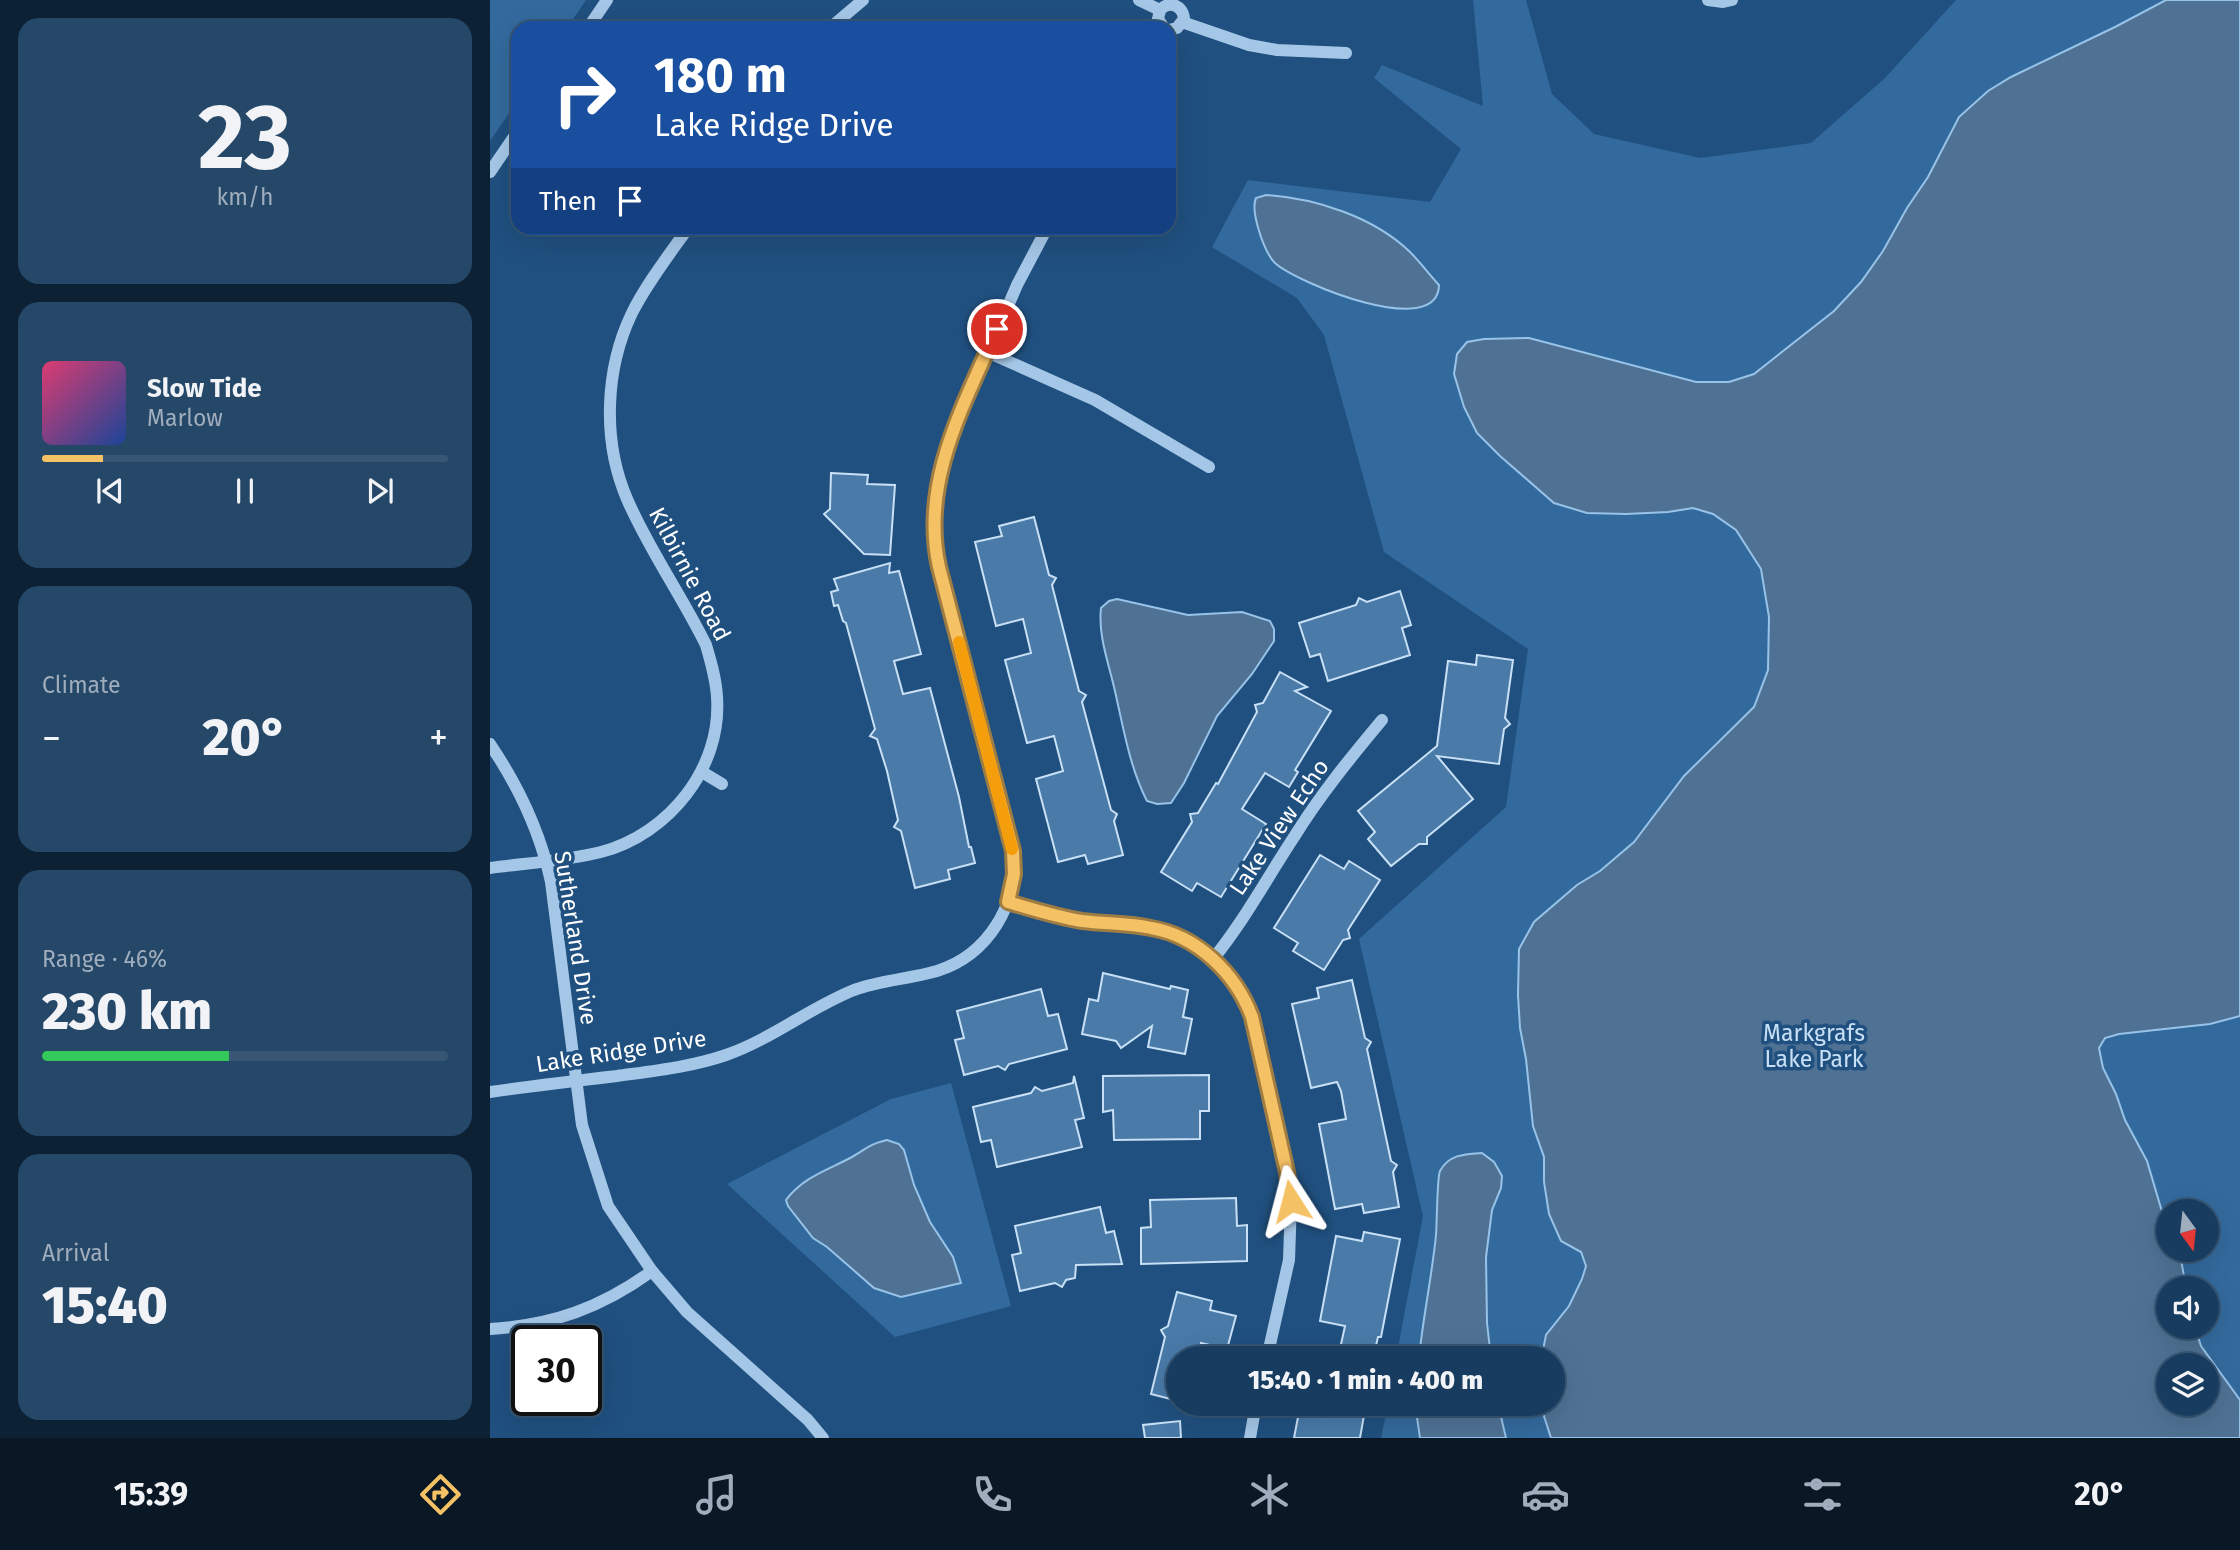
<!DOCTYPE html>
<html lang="en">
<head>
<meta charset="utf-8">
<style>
  :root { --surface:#183c5f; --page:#254768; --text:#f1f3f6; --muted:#9fadbd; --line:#365674; --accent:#f5c165 }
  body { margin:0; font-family:"Fira Sans",sans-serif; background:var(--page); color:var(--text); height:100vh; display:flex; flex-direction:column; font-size:26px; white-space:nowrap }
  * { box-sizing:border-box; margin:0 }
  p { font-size:23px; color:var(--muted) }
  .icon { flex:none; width:38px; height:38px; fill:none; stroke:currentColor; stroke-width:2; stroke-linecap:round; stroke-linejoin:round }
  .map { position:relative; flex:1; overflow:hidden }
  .side { display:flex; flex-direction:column; gap:18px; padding:18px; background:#0d2134; width:490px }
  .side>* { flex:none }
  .banner { position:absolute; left:21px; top:21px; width:665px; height:214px; border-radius:21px; box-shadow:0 7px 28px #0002,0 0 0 2px var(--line); background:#1a4fa0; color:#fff; overflow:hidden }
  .needle { width:46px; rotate:165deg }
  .tools { position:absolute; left:1666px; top:1199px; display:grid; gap:14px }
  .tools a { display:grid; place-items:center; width:63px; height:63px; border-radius:50%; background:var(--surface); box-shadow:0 7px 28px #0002,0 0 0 2px var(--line); font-size:35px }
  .speed { position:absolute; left:21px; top:1325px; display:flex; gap:14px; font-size:35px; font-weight:700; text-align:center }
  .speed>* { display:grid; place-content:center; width:91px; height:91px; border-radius:50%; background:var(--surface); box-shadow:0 7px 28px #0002,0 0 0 2px var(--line); line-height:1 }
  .speed .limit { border:4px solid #111; border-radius:10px; background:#fff; color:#111 }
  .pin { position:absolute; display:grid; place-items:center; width:60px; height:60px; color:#fff; margin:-30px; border:4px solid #fff; border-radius:50%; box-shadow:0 2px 7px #0007 }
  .me { position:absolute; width:77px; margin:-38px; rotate:351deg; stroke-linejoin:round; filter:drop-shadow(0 0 5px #0008) }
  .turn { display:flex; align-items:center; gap:24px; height:147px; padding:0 28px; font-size:32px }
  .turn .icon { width:91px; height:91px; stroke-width:2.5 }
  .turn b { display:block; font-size:49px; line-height:60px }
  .then { display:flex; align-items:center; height:66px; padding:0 28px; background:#0003; gap:14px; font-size:26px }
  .big { font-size:52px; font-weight:800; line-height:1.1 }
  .side .card { flex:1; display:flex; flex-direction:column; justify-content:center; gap:10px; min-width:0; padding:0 24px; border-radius:21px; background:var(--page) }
  .side .dial { align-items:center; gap:0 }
  .dial b { font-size:91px; line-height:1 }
  .song { display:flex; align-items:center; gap:21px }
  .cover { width:84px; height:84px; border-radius:10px; background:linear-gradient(135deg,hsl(340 70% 55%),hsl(220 70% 35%)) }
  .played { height:7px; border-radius:4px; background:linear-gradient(90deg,var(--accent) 15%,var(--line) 15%) }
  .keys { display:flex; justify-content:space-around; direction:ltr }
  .heat { display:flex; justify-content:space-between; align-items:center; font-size:38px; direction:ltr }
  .charge { height:10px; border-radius:5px; background:linear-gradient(90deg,#34c759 46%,var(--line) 0) }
  .trip { position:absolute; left:676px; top:1346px; width:399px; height:70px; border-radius:35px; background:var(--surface); box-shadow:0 7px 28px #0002,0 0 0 2px var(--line); font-weight:800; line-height:70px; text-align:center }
  .menu { display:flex; height:112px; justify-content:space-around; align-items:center; background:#0a1826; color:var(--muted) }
  .menu .icon { width:49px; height:49px }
  .menu .on { color:var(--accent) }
  .menu b { font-size:32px; color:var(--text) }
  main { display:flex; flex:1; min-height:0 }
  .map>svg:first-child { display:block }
</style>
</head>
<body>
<main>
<section class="side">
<div class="card dial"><b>23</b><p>km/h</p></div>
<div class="card">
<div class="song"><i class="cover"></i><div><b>Slow Tide</b><p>Marlow</p></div></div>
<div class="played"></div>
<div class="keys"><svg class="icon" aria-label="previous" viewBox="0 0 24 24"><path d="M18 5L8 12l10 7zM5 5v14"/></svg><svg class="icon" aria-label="pause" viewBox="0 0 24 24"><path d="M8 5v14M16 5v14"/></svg><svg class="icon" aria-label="next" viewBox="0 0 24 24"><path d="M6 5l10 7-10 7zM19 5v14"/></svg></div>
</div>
<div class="card"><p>Climate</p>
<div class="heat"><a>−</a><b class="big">20°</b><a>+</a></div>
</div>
<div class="card"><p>Range · 46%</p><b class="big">230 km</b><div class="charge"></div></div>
<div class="card"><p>Arrival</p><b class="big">15:40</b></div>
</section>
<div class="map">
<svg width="1750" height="1438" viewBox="0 0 1750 1438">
  <rect width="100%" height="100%" fill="#20507f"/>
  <!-- green -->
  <g fill="#336a9d" fill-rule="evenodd">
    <polygon points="0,0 96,0 77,28 28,28 28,100 0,141"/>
    <path d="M983,0H1036L1062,94L1104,134L1210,158L1321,143L1395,78L1466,0H1750V1438H891L898,1404H1062V1358H906L933,1216L869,939L1016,807L1038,649L894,552L834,335L807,298L722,247L758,180L940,202L971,149L884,78L892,65L993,106ZM1678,1211H1717V1250H1678ZM1678,1288H1717V1326H1678ZM1678,1365H1717V1404H1678Z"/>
    <polygon points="461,1083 521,1306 405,1337 237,1184 401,1099"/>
  </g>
  <!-- water -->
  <g fill="#4f7294" stroke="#98c3e9" stroke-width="2" fill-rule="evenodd">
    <path d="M1676,0H1750V1016L1720,1024L1629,1034L1615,1038L1609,1048L1613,1068L1626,1094L1635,1120L1657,1161L1678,1232V1250H1686L1691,1259L1696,1288H1678V1326L1705,1327L1711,1346L1750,1400V1438H1061L1054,1416V1404H1062V1358H1052V1355L1056,1335L1079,1306L1092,1279L1096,1266L1091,1252L1071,1241L1059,1214L1054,1182V1157L1043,1126L1036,1059L1030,1028L1028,995L1029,949L1044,922L1087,885L1110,871L1144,842L1194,776L1264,707L1278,670L1279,617L1271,569L1246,530L1223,514L1203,508L1178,512L1136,514L1097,513L1064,503L1010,456L987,433L974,407L964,374L967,354L977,342L994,339L1039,338L1206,382H1239L1264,374L1344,311L1371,282L1393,251L1417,208L1438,177L1469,117L1498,91L1521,77L1625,27ZM1717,1365V1404H1678V1365Z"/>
    <path d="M776,195C825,198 884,217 920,252C930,262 939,274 949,285C948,341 807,283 785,263C774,252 760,211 766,198Z"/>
    <path d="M627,599L698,615L752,612L780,621L784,629V641L762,674L727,716L694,783L681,803L667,804L657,801C639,766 633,725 624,687C618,661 608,635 611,608L619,601Z"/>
    <path d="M397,1140L409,1144L414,1150L424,1185L440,1222L463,1257L471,1283L411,1297L384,1288L337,1247L323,1238L298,1206L296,1200C313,1177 338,1170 362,1157C378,1148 377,1145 397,1140Z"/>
    <path d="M992,1153L1004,1162L1012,1176L1011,1188L1002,1210L996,1257L997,1323L1001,1358H929C933,1317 942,1276 946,1235C947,1224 947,1177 950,1171C959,1154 976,1154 992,1153Z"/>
    <polygon points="925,1404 1008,1404 1016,1438 930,1438"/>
  </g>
  <!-- building -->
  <g fill="#497aa8" stroke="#c8e0f6" stroke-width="2">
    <polygon points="341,473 378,475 377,484 405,485 400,555 374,554 334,514 340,509"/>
    <polygon points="544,517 559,575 566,578 562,585 589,691 596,695 592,702 621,810 627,814 624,821 633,855 598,864 595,855 568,862 546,779 573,771 564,736 537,743 515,660 541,653 533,619 506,626 485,542 512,536 509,526"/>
    <polygon points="400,563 399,573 409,571 431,654 404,661 413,694 440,688 469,797 479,847 481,847 485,863 458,870 460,879 425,888 411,831 404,827 408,820 397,771 387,739 380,736 385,729 356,623 353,621 348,605 344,606 341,592 348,590 344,579"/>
    <polygon points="910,591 921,625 912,628 920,655 838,681 830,654 820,657 809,623 866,605 869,598 877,602"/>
    <polygon points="987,655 1023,660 1015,718 1020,724 1014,729 1009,764 947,756 983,799 937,837 937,844 929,844 901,866 878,839 885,832 868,811 947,746 958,661 986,665"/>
    <polygon points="790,672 817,687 805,691 841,711 805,770 808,772 799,787 775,773 752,809 776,824 731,897 707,883 702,891 671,872 702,822 700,814 708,813 726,783 728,784 767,712 765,705 773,703"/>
    <polygon points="830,855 854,869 859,861 890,880 858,930 860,938 853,940 834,970 803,951 808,943 784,928"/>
    <polygon points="613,973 680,989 681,986 698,990 693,1017 702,1019 695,1054 658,1047 662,1026 631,1048 626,1041 592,1034 599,999 608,1001"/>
    <polygon points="862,980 875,1038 881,1042 877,1049 901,1161 907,1165 903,1172 909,1207 874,1213 872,1204 845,1209 829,1124 856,1119 851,1091 847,1082 821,1088 802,1004 829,998 827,988"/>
    <polygon points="551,989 558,1016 568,1014 577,1049 519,1064 515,1070 508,1066 474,1075 465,1040 474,1038 467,1011"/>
    <polygon points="719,1075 719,1111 710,1111 710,1139 624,1140 623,1110 613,1112 613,1076"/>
    <polygon points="584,1076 594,1118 585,1120 592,1147 507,1167 501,1140 491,1142 483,1107 541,1093 545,1087 552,1091 583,1083"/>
    <polygon points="746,1198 747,1226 757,1225 757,1261 651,1264 651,1228 661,1227 660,1200"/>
    <polygon points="610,1207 616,1233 624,1231 632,1264 586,1265 585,1278 576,1280 572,1287 565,1283 530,1291 522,1255 531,1253 525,1226"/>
    <polygon points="874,1232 910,1239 891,1337 888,1337 883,1358 848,1358 855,1326 830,1321 846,1236 872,1241"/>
    <polygon points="687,1292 722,1301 720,1310 746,1316 737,1349 711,1343 708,1358 688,1358 688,1401 661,1394 675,1337 671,1330 678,1326"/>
    <polygon points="839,1404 876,1404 870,1438 804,1438 809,1412 836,1417"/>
    <polygon points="690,1421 691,1438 655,1438 653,1425"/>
  </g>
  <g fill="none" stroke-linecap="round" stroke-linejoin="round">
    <!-- minor -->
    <g stroke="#a5c7e7" stroke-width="12">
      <polyline points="649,0 670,10"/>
      <polyline points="1218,0 1233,2 1242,0"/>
      <polyline points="692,22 759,45 787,50 856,53"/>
      <polyline points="98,28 117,0"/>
      <polyline points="340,28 373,0"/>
      <path d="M674,28L668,19L670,10C679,0 693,5 694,19L687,28L679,30"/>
      <polyline points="0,172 28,131"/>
      <polyline points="497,352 605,400 719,467"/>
      <path d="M0,744C29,787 50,831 61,882L92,1125L118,1206L162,1271L197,1312L318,1420L333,1438"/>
      <polyline points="212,772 232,784"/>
      <path d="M0,868C37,863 75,861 111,852C179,834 232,768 227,697C226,679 221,662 216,645C192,596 159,550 137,499C112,441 115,369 142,313C157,283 179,255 198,228"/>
      <polyline points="518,902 580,918 658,927 679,932 701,943 723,959 751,994 764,1025 797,1172 801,1201 799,1260 777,1358"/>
      <path d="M723,959C754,921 777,878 804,837C830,795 861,757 892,720"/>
      <path d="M0,1092C42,1086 84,1081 127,1076C163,1071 201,1067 236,1055C282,1039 319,1008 364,990C391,980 420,979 447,971C498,955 530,903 523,851L446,556L444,502L450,471L459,443L527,285L557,228"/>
      <path d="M0,1329C63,1325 111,1308 162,1271"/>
      <polyline points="760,1438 766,1404"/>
    </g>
  </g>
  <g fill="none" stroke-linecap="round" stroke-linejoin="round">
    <defs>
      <path id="route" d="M507,329C474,405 430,482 449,567L523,851L524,874L518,902C542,909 567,917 592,921C615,924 639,923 661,928C708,936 746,974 762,1017L797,1172L801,1201"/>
    </defs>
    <!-- route casing -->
    <use href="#route" stroke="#9f7d42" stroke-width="18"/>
    <!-- route -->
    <use href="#route" stroke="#f5c165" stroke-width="12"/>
    <!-- slow -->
    <polyline stroke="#f59e0b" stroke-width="12" points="469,642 522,849"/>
  </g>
  <g text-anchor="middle" stroke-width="7" stroke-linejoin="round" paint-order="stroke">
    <!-- street labels -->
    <g font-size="23" fill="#fff" stroke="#20507f">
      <text transform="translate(200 574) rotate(62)" y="8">Kilbirnie Road</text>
      <text transform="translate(789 827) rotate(-56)" y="8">Lake View Echo</text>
      <text transform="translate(86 938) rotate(81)" y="8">Sutherland Drive</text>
      <text transform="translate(131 1051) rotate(-9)" y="8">Lake Ridge Drive</text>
    </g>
    <!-- park labels -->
    <g font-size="23" fill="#c8e0f6" stroke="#20507f">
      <text x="1324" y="1041">Markgrafs<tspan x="1324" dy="26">Lake Park</tspan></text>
    </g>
  </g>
</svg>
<div class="tools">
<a><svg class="needle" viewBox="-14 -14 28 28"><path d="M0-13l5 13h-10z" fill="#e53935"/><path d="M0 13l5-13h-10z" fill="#9fadbd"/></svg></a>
<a><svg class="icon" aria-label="sound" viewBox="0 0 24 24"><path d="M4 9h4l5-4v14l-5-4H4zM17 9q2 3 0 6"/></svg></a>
<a><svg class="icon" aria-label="layers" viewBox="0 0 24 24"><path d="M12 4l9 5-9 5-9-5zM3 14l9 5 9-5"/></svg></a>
</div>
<div class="speed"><div class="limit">30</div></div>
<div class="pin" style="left:507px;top:329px;background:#d93025"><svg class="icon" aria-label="arrive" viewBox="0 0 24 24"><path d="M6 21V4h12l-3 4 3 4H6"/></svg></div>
<svg class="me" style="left:801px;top:1201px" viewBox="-20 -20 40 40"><path d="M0-17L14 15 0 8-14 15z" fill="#f5c165" stroke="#fff" stroke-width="4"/></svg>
<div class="trip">15:40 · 1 min · 400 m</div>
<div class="banner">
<div class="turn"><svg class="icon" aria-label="right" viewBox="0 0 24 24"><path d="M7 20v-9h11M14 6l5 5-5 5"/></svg><div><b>180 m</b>Lake Ridge Drive</div></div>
<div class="then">Then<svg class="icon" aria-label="arrive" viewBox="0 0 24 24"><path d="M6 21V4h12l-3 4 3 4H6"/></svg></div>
</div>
</div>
</main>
<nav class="menu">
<b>15:39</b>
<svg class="icon on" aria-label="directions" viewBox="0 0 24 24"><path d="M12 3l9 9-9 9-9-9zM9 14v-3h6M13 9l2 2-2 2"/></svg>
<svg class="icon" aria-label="music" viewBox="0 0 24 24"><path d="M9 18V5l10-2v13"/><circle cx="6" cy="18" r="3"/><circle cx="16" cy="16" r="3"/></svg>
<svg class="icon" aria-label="phone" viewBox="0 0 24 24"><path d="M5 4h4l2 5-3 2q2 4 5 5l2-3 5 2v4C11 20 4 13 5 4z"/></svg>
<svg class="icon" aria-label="climate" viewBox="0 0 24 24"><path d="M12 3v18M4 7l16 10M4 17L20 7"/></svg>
<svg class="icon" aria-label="car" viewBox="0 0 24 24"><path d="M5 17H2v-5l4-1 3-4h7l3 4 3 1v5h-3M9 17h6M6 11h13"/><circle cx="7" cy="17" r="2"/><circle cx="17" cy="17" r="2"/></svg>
<svg class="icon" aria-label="filters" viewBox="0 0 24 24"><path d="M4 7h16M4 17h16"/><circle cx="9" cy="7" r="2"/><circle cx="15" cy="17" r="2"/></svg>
<b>20°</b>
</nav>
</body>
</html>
